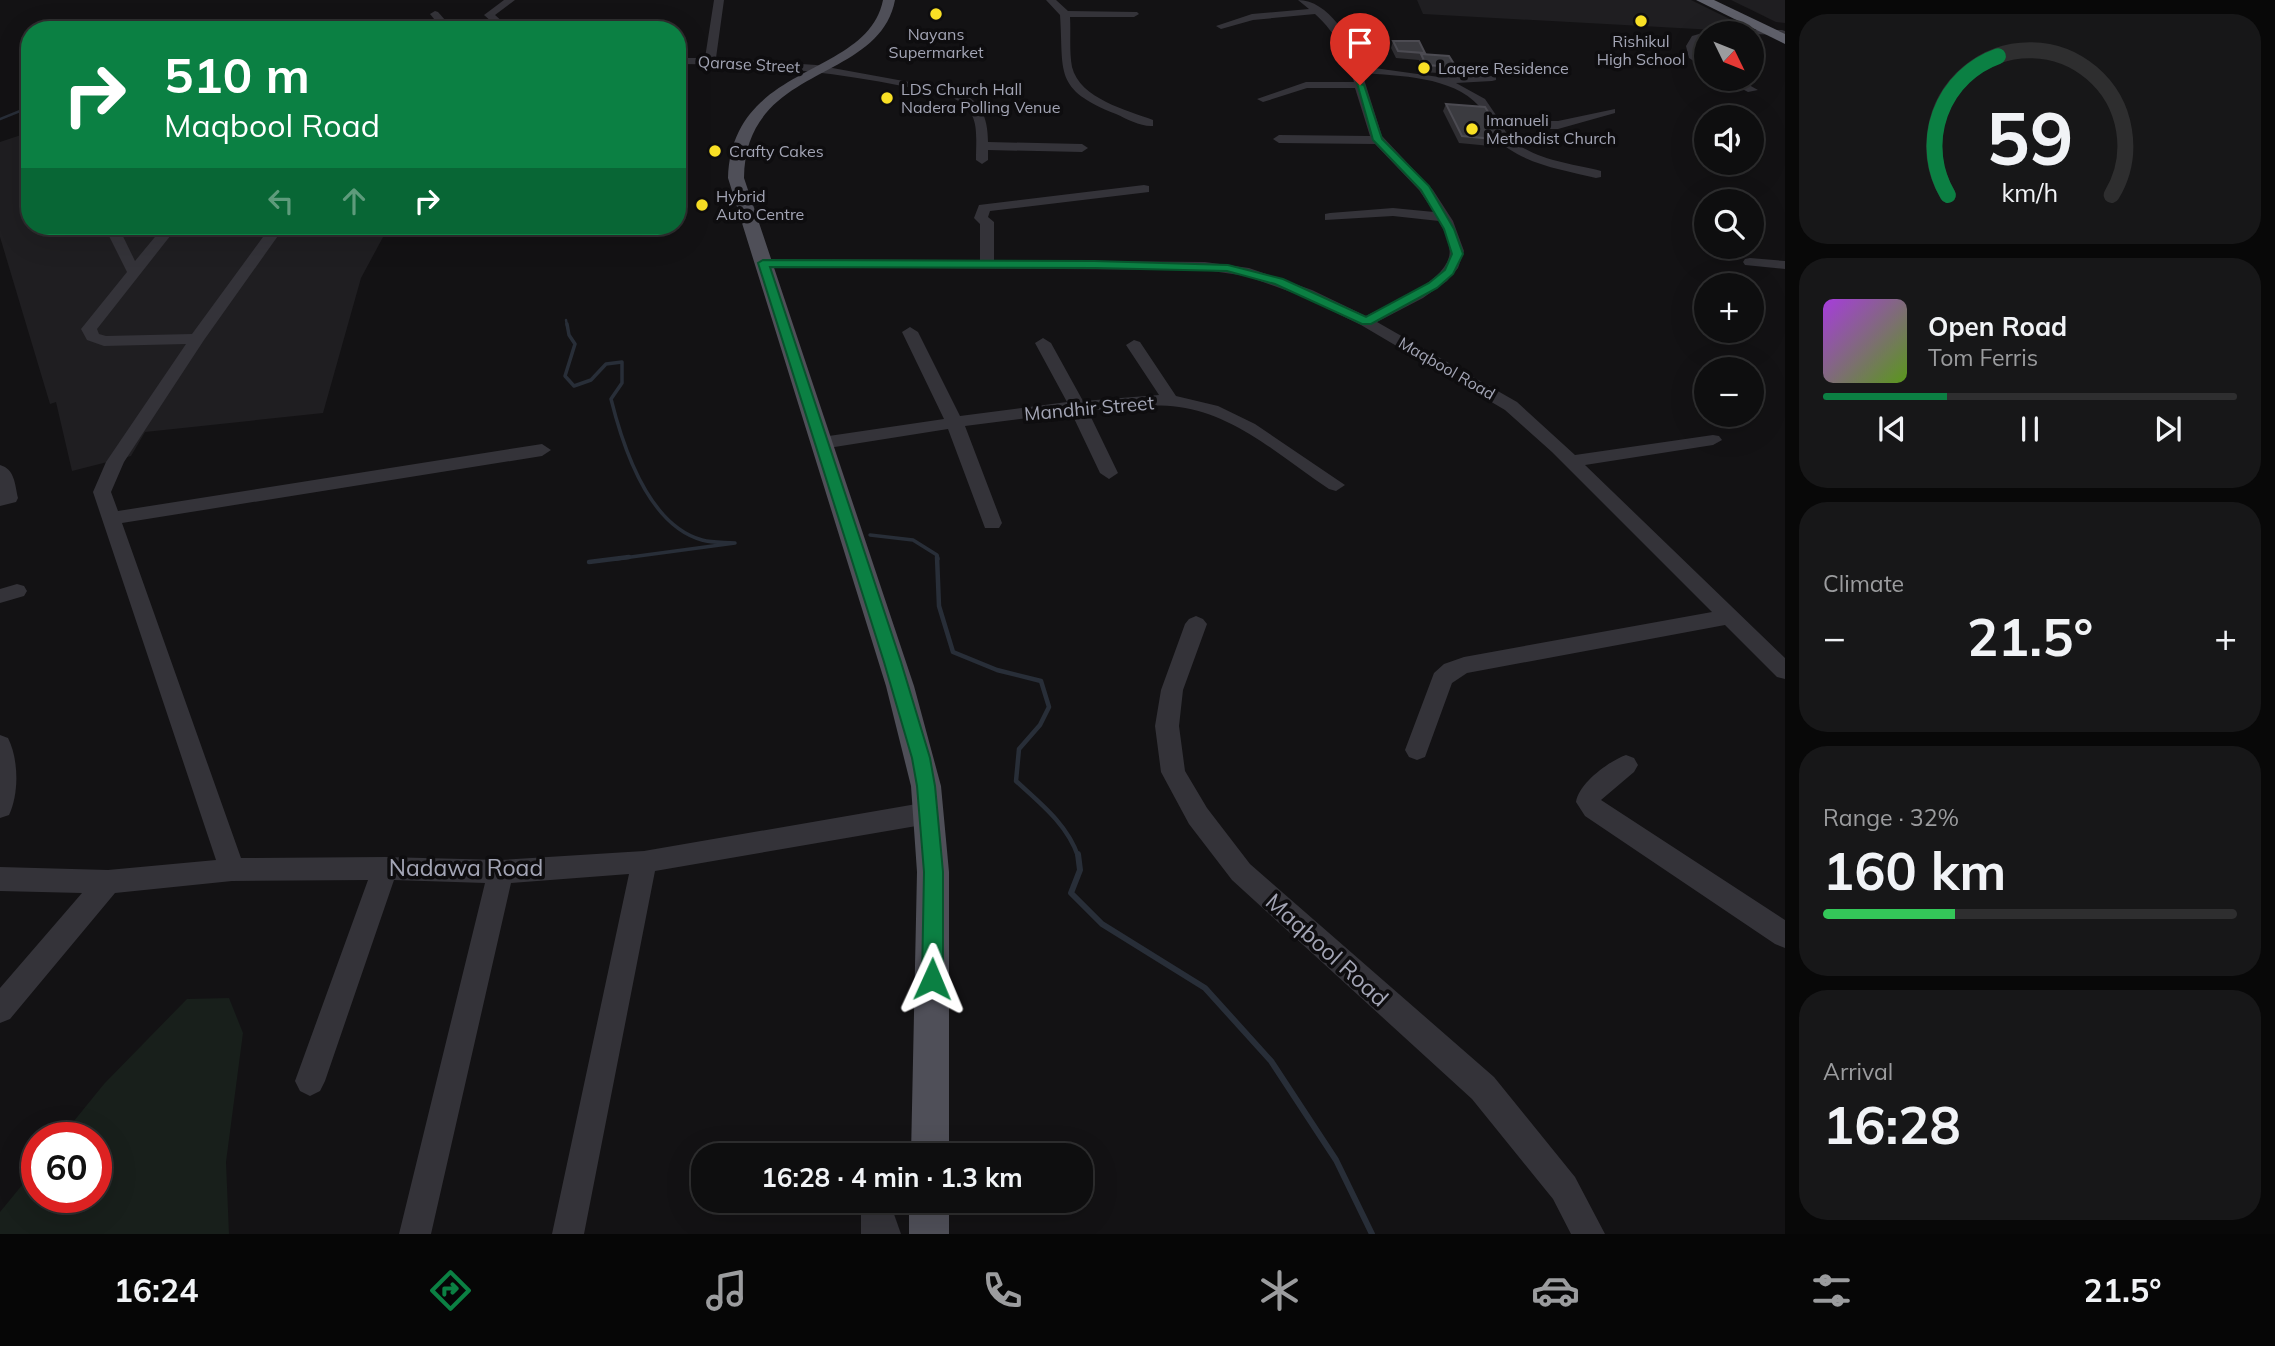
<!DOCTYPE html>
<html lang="en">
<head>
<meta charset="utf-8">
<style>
  :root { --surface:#0e0e0f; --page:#171718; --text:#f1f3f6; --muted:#9b9c9e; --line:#2e2e2f; --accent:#0b8043 }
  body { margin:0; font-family:Mulish,sans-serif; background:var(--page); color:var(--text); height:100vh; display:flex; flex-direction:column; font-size:26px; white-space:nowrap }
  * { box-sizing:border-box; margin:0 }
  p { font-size:23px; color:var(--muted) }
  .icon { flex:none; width:38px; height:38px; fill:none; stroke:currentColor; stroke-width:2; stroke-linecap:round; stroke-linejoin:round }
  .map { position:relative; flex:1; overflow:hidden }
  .panel { display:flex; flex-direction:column; gap:14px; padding:14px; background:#080808; width:490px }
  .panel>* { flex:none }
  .banner { position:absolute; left:21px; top:21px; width:665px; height:214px; border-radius:28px; box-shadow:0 7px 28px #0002,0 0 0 2px var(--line); background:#0b8043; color:#fff; overflow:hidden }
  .needle { width:46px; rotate:133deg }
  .tools { position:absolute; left:1694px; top:21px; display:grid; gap:14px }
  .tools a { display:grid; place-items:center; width:70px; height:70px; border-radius:50%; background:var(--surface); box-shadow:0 7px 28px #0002,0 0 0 2px var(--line); font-size:35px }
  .speed { position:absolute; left:21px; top:1122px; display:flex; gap:14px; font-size:35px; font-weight:700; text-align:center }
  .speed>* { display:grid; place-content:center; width:91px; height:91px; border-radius:50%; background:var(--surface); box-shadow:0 7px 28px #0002,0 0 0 2px var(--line); line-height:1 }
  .speed .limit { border:10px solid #d22; background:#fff; color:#111 }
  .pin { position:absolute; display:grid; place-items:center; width:60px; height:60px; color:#fff; margin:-72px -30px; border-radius:50% 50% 50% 0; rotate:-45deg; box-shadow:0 0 7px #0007 }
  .pin .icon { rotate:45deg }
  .me { position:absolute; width:77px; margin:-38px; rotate:1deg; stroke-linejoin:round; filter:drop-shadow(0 0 5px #0008) }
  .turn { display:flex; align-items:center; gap:24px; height:147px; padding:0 28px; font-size:32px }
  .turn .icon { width:91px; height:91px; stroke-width:2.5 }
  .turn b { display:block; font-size:49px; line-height:60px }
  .lanes { display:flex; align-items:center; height:66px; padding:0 28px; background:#0003; justify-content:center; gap:35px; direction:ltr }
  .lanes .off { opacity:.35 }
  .big { font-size:52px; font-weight:700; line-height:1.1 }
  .panel .card { flex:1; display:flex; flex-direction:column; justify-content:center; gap:10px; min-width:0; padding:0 24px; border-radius:28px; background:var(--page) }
  .panel .dial { align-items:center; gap:0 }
  .dial svg { height:182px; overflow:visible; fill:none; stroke:var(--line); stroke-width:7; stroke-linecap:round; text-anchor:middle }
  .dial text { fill:var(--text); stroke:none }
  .song { display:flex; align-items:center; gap:21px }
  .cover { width:84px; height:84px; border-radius:10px; background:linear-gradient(135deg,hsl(280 70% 55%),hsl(90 70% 35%)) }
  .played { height:7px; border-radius:4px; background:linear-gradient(90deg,var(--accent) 30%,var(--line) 30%) }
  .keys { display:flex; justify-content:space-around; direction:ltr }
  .heat { display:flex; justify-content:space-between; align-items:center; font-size:38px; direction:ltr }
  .charge { height:10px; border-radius:5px; background:linear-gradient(90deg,#34c759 32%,var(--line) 0) }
  .trip { position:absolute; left:691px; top:1143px; width:402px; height:70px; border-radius:28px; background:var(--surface); box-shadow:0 7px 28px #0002,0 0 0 2px var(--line); font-weight:700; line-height:70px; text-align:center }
  .tab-bar { display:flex; height:112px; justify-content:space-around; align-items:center; background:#060606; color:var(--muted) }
  .tab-bar .icon { width:49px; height:49px }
  .tab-bar .active { color:var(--accent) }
  .tab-bar b { font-size:32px; color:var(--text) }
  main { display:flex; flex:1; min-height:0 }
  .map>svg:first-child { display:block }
</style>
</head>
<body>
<main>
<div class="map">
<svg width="1785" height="1234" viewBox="0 0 1785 1234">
  <rect width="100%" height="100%" fill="#131214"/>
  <!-- built -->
  <g fill="#1f1e21">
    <polygon points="1417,0 1691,0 1748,28 1715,30 1423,14"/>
    <polygon points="1731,0 1785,0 1785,23 1776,22"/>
    <polygon points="30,132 30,226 389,226 361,278 323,413 145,432 131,456 72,471 56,402 50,404 0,237 0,142"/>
  </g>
  <!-- green -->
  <polygon fill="#181f1b" points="229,998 243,1033 226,1162 229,1234 0,1234 0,1212 37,1167 37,1197 96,1197 96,1138 61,1137 104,1084 187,999"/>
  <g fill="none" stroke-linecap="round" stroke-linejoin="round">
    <!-- stream-far3 -->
    <g stroke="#282e38" stroke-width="2.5">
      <polyline points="0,119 30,107"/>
      <polyline points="566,320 567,326"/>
    </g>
    <!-- stream-far2 -->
    <g stroke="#282e38" stroke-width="3.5">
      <path d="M567,324L569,335L575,344L565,376L574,386L591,380L606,364L622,362V383L611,399C623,447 648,525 702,540C713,543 724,542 735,543L616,559"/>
      <polyline points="870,535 913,540 937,555 938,559"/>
    </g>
    <!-- stream-far1 -->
    <g stroke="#282e38" stroke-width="4.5">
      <path d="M937,557L939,606L953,652L997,670L1041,681L1049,707L1040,725L1019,749L1016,781C1040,803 1067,824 1078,856"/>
      <polyline points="589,562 629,557"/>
    </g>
    <!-- stream -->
    <polyline stroke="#282e38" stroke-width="6" points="1078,854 1080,870 1071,893 1102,924 1205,988 1271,1061 1336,1160 1372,1234"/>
    <!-- minor -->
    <g fill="#343339" fill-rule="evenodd">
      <polygon points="504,0 515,0 495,15 512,30 501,30 484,15"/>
      <path d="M714,0H724L716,58L816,65L953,90C980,98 988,116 988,142L1082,144L1088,148L1082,152L988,150V160L982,164L976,160C976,130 981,110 949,96C859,75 770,64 677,64V58H705Z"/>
      <path d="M1046,0H1056L1068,11L1137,12L1139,14L1134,17H1070C1071,33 1069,51 1072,67C1080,99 1127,110 1153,120V126C1141,127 1127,119 1116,114C1053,89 1064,73 1060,15Z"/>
      <path d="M1298,0C1328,0 1352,40 1360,66L1439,77L1496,76V80L1492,81L1456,83L1485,99L1500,121H1558L1615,109V113L1558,129H1504C1521,159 1570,163 1601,171V177L1596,178C1568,171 1534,166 1509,149C1493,139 1491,119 1479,106C1452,76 1399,76 1362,73L1382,136L1433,190L1453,221L1464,251L1458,268L1447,281L1423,298L1377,322L1517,402L1575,455L1713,435L1719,436L1722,440L1713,445L1585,465L1785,658V679L1777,677L1725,625L1467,673L1452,683L1425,757L1417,760L1409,757L1405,750L1434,673L1444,664L1464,657L1712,612L1552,452L1505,410L1361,325L1302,296L1246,276L1205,270L763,267L756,263L763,259L980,260V224L974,218L979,205L1144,185L1149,186V192L990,211L988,217L994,222V260L1205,262L1249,268L1312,290L1366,316C1388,304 1442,284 1449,257C1452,245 1444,231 1439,221L1393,216L1325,220V214L1330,213L1393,208L1434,212L1419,190L1375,144L1279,143L1273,139L1279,135L1370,136L1355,88H1307L1263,102L1257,99L1306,82H1354C1346,54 1337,34 1315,14L1253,20L1221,29L1216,26L1252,14L1309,9Z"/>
      <polygon points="435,11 438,12 454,30 443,30 430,14"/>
      <polygon points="1715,30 1782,30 1785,31 1785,35 1710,33"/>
      <polygon points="1706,32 1710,33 1706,33 1706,38 1700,40 1696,46 1698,55 1706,61 1706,69 1689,58 1686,46 1692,36"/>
      <polygon points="1724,79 1738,79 1758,90 1748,92"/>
      <polygon points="104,226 118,226 135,261 164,226 178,226 97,329 99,334 106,336 192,334 271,226 285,226 204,340 124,462 111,492 118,511 542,444 551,450 542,456 122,523 241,858 385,857 501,860 644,851 928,802 937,806 940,813 937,820 928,824 655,871 584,1234 552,1234 629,874 511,883 431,1234 399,1234 485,883 394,880 325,1081 320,1091 310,1096 300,1091 295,1081 368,880 232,881 115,893 10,1019 0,1023 0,988 82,893 0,891 0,867 108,870 216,860 93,492 106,462 186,344 104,346 87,340 81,329 127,272"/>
      <polygon points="1750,258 1785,261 1785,269 1745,265 1743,262 1745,259"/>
      <path d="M910,327L918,332L960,416L1067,402L1035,343L1043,338L1051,343L1083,401L1159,395L1126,345L1134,340L1140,342L1176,396L1218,406L1255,424L1345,485L1336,491L1329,489C1284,459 1235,414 1179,407C1149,403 1118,408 1088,411L1118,473L1109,479L1100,473L1071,412L1058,414L965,426L1002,523L999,528H985L948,429L822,449L813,443L822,437L944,419L902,332Z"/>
      <path d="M0,465C15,469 15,485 18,498L16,502L0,506Z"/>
      <polygon points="17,584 24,586 27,591 24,596 0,603 0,589"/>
      <polygon points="1196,616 1203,619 1207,624 1183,690 1179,726 1185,771 1207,808 1250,864 1494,1077 1575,1177 1605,1234 1571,1234 1553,1199 1472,1099 1232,880 1189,824 1161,772 1155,726 1161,690 1185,624 1189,619"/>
      <path d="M0,735L8,738C19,760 19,794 9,815L0,818Z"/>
      <path d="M1626,755L1634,758L1638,765L1634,772L1601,800L1785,920V948L1775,944L1585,816L1576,802C1579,783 1609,761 1626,755Z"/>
      <polygon points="865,1200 889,1200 901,1234 861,1234 861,1209"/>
    </g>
    <!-- major -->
    <g fill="#4f4f58" fill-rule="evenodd">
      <path d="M883,0H895C879,84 745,63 744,178L914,686L941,786L949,872V1155H911L917,872L911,786L886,686L728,178C732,61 867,79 883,0Z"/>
      <rect x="909" y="1200" width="40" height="34"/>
    </g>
    <!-- highway -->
    <polygon fill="#5f606a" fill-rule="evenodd" points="1696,0 1714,0 1785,34 1785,44"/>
  </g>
  <!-- wall -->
  <g fill="#2f2e32">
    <polygon points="1393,41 1456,67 1453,74 1423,72 1419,60 1396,58 1391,48"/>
    <polygon points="1446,104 1505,140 1501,147 1459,143 1443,111"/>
  </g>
  <!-- building -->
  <g fill="#3b3b40" stroke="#4c4b52" stroke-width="2">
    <polygon points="1393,41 1419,41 1425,53 1398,51"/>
    <polygon points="1421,54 1449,56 1456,67 1426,65"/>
    <polygon points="1446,104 1485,107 1505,140 1462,136"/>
  </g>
  <!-- route -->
  <polygon fill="#0b8043" stroke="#07532c" stroke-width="2" points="1357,83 1364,85 1382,139 1429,186 1454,229 1463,254 1453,274 1437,288 1371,324 1362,324 1275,284 1227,271 1095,268 770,267 901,662 930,758 935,786 943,872 943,979 939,986 932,989 925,986 922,979 924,872 917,786 912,758 884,662 758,263 763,260 1095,261 1228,265 1283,279 1366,317 1429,283 1445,270 1452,254 1444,229 1421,190 1373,140"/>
  <!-- markers -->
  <g fill="#f9e025" stroke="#0e0d0f" stroke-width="2.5">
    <circle cx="936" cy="14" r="7"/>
    <circle cx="1641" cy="21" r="7"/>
    <circle cx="1424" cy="68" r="7"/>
    <circle cx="887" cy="98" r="7"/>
    <circle cx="1472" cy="129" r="7"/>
    <circle cx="715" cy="151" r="7"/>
    <circle cx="702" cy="205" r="7"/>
  </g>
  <g text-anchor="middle" stroke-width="7" stroke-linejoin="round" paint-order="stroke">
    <!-- far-poi labels -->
    <g font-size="16" fill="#a3a5b5" stroke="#0e0d0f" text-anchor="start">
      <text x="936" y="40" text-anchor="middle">Nayans<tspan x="936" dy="18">Supermarket</tspan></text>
      <text x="1641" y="47" text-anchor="middle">Rishikul<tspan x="1641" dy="18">High School</tspan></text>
      <text x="1438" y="74">Laqere Residence</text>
      <text x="901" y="95">LDS Church Hall<tspan x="901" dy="18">Nadera Polling Venue</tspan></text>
      <text x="1486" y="126">Imanueli<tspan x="1486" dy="18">Methodist Church</tspan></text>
      <text x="729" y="157">Crafty Cakes</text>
      <text x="716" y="202">Hybrid<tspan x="716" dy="18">Auto Centre</tspan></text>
    </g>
    <!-- far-street labels -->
    <g font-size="16" fill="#a3a5b5" stroke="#0e0d0f">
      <text transform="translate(749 64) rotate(3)" y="6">Qarase Street</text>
      <text transform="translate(1447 368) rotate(30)" y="6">Maqbool Road</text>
    </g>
    <!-- street labels -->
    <g font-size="19" fill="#a3a5b5" stroke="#0e0d0f">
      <text transform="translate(1089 408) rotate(-5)" y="7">Mandhir Street</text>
    </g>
    <!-- near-street labels -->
    <g font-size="23" fill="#a3a5b5" stroke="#0e0d0f">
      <text x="466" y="876">Nadawa Road</text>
      <text transform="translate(1327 950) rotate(42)" y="8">Maqbool Road</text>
    </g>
  </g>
</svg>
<div class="tools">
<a><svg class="needle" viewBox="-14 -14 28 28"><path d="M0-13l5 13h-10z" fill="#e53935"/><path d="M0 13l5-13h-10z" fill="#9b9c9e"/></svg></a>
<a><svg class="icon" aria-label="sound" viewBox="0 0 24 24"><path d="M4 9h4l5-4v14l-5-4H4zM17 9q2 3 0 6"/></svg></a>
<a><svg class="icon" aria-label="search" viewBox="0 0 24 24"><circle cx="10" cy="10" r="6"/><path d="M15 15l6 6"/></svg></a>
<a>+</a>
<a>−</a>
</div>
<div class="speed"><div class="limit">60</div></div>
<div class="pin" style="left:1360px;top:85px;background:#d93025"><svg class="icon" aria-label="arrive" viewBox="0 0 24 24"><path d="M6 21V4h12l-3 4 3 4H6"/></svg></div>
<svg class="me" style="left:932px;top:979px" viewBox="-20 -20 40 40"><path d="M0-17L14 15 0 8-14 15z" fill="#0b8043" stroke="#fff" stroke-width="4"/></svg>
<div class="trip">16:28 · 4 min · 1.3 km</div>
<div class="banner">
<div class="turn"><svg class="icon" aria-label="right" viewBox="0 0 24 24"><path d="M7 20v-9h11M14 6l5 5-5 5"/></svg><div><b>510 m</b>Maqbool Road</div></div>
<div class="lanes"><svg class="icon off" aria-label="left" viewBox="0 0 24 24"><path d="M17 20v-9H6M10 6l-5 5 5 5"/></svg><svg class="icon off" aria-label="ahead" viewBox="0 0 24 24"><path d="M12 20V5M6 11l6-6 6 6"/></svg><svg class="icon" aria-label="right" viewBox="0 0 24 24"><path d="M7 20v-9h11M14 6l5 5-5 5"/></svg></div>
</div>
</div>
<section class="panel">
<div class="card dial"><svg viewBox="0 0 100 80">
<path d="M14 69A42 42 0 1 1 86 69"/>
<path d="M14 69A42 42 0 0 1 36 8" stroke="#0b8043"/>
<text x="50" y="56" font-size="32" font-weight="700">59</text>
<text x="50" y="72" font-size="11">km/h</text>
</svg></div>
<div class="card">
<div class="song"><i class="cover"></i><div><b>Open Road</b><p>Tom Ferris</p></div></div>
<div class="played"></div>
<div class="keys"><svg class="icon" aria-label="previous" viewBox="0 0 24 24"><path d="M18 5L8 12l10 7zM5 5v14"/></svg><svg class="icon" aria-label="pause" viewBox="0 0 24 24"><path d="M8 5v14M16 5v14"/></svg><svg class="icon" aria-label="next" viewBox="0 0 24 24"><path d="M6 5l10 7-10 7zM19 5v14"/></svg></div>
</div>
<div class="card"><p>Climate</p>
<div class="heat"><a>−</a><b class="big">21.5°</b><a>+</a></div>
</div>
<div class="card"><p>Range · 32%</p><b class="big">160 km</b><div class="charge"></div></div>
<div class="card"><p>Arrival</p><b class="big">16:28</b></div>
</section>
</main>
<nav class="tab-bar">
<b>16:24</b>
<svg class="icon active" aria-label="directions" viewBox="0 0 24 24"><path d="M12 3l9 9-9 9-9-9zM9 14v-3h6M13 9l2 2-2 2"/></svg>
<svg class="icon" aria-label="music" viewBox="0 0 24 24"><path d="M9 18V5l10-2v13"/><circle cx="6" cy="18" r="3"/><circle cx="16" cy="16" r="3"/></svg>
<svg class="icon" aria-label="phone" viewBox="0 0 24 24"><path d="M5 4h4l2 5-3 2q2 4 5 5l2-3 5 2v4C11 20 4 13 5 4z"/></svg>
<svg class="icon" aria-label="climate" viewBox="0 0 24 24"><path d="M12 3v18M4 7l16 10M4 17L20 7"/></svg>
<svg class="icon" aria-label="car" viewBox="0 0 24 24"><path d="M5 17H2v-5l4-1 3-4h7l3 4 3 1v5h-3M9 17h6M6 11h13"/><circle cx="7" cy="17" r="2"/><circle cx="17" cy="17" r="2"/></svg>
<svg class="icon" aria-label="filters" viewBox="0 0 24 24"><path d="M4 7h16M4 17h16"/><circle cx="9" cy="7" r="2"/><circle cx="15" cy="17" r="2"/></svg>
<b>21.5°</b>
</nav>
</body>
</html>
